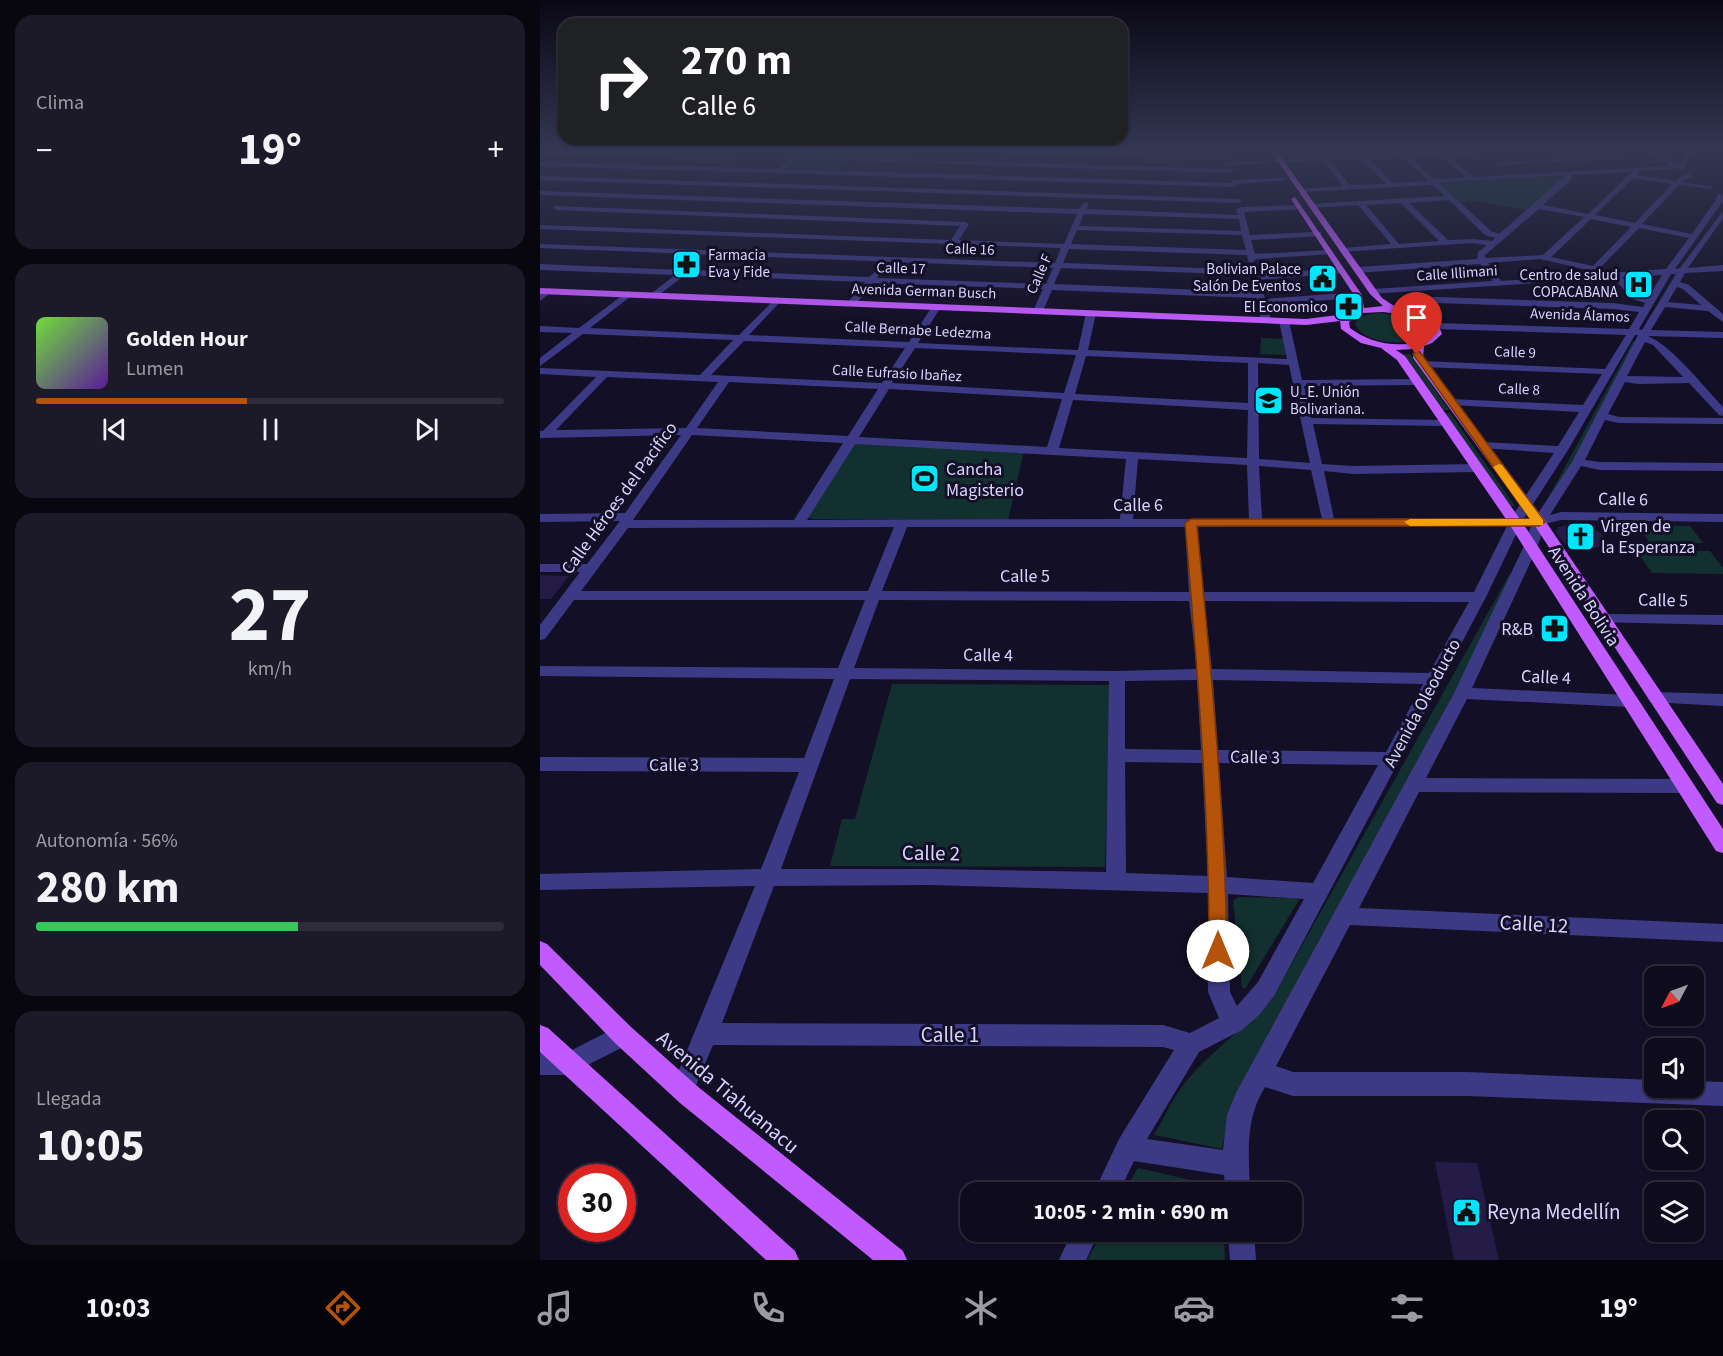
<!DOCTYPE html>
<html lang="es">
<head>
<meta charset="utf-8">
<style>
  :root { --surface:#0e0b1c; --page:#1c1929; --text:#f1f3f6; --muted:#9b9ba3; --line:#2e2b3b; --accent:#b45309 }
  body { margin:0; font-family:"Source Sans 3",sans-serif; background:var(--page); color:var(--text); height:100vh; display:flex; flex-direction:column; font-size:22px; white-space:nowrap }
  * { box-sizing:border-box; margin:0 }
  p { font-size:20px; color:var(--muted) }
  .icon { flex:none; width:33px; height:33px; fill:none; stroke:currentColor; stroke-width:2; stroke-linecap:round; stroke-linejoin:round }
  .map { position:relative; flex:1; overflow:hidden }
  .details { display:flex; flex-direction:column; gap:15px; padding:15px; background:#08060f; width:540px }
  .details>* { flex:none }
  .top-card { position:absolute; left:18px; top:18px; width:570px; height:126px; border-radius:18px; box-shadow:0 2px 4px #0004,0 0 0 2px var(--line); background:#202124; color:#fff; overflow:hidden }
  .needle { width:39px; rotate:229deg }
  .controls { position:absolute; left:1104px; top:966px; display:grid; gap:12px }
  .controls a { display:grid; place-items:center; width:60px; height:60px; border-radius:12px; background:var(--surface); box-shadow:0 2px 4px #0004,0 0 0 2px var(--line); font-size:30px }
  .speed { position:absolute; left:18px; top:1164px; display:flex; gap:12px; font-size:30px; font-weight:700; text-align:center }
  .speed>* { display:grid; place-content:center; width:78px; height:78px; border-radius:50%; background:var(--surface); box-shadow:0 2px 4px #0004,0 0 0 2px var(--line); line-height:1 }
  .speed .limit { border:9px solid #d22; background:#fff; color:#111 }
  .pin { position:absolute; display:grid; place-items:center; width:51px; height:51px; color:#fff; margin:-62px -26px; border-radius:50% 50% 50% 0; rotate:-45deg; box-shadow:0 0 6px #0007 }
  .pin .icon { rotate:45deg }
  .me { position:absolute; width:66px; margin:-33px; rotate:0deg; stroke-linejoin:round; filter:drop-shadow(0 0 4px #0008) }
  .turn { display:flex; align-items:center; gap:21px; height:126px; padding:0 24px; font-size:27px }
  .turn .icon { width:78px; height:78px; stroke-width:2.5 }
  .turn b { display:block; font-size:42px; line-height:51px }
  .big { font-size:45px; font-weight:700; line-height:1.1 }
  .details .widget { flex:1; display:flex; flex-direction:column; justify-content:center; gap:9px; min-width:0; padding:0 21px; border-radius:18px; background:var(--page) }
  .details .dial { align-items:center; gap:0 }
  .dial b { font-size:78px; line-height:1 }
  .song { display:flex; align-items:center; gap:18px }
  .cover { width:72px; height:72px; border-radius:9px; background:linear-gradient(135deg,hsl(100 70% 55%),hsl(270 70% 35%)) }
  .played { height:6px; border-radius:3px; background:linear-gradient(90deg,var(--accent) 45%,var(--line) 45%) }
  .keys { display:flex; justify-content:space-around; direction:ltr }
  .heat { display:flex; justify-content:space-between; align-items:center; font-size:33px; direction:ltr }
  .charge { height:9px; border-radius:4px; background:linear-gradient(90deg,#34c759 56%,var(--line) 0) }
  .trip { position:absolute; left:420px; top:1182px; width:342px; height:60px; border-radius:18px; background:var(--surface); box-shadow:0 2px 4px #0004,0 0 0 2px var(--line); font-weight:700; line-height:60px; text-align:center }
  .tabs { display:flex; height:96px; justify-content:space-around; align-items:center; background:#06040b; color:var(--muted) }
  .tabs .icon { width:42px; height:42px }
  .tabs .on { color:var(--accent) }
  .tabs b { font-size:27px; color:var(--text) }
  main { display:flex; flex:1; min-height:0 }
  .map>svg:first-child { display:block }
</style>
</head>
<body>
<main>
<section class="details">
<div class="widget"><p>Clima</p>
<div class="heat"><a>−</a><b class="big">19°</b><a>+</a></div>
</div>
<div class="widget">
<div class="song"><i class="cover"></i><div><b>Golden Hour</b><p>Lumen</p></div></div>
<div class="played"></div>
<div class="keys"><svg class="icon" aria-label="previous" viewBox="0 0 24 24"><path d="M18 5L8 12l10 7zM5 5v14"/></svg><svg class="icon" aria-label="pause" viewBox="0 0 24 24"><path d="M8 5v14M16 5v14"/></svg><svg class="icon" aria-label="next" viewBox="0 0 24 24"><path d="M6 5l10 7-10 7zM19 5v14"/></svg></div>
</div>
<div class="widget dial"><b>27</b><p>km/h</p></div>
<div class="widget"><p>Autonomía · 56%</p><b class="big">280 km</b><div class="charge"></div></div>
<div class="widget"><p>Llegada</p><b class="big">10:05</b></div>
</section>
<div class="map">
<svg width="1183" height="1260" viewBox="0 0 1183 1260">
  <rect width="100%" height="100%" fill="#130f26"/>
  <!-- green -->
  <g fill="#12302f">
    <polygon points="271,150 323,150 298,170 247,168"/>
    <polygon points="1017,175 1026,177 986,210 935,201 920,202 900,184"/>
    <path d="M841,313L874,319L886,328V333C873,348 823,345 815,324C820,314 831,314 841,313Z"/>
    <polygon points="721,338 746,339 746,355 720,354"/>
    <polygon points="1093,341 1096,341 1015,502 1007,500"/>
    <polygon points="864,354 870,354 909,410 903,410"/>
    <polygon points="904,413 910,413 975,506 967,506"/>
    <polygon points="318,442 484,451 468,521 272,519 268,517 313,444"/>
    <polygon points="1097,525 1150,526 1163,543 1109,542"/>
    <polygon points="1096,550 1170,551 1183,568 1183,574 1112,573"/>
    <path d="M972,573L976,577L689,1112L682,1149L614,1135C625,1117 634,1095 648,1079C673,1049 706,1028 732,999L969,575Z"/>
    <polygon points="352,684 571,685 565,867 290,866 302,819 315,819"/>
    <polygon points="698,897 756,898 759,900 705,989 702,987 693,901"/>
    <polygon points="598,1168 681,1187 681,1192 584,1192"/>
    <polygon points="563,1232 684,1232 685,1260 547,1260"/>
  </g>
  <!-- building -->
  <g fill="#241b47">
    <polygon points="1038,523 1060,532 1064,537 1064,545 1047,550 1024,543 1016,532 1018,527"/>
    <polygon points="0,575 29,576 11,599 0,599"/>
    <polygon points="895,1162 937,1163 959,1260 914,1260"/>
  </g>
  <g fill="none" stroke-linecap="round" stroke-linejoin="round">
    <!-- minor -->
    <g fill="#3d3a85" fill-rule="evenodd">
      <polygon points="0,150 193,155 196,157 193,159 0,153"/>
      <polygon points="262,150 269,150 245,169 691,183 694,180 743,178 746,180 698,184 695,187 0,166 0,162 237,169"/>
      <polygon points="431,150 500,150 691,157 688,159 434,152"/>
      <path d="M932,150H974L908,155L933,177L1130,166L1106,150H1113L1139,165L1148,150H1154L1143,168L1100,171L1097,175L1136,181L1141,176L1150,174L1152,177L1142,182L1173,187V189L1139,185L1102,224L1152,234L1175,201L1178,194H1182L1183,201L1135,269L1140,268L1183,211V218L1148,268L1183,265V271L1145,273L1140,282L1149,285L1183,314V322L1168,311L1125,307L1111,330L1183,332V338L1108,336C1133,347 1163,386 1183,407V416L1179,415L1149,383L1098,384L1085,382L1068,414L1079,417L1183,418V424L1079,423L1065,420L1045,460L1060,462L1183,463V471L1060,470L1041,466L1010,515L1021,512L1183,514V522L1021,520L1005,524L997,548L932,688L1089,695L1095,697L1097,701L1095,705L1089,707L927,699L886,778L1144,779L1150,781L1153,786L1150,791L1144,793L879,792L819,908L1183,924V942L810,925L736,1066L753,1072H926L1114,1080V1088H1154V1081L1183,1082V1106L926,1096H753L725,1087C704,1121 709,1154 710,1192H686L684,1175L594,1161L579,1192H554L579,1139L634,1050L623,1047L173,1045L151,1097L143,1101L135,1097L131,1089L215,886L0,890V874L221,869L259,772L0,771V757L264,758L294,679L0,676V666L298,668L325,600H34L5,639L0,640V625L40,572H0V564H47L80,521L0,522V514L85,513L141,435L0,438V431H3L56,377L0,374V368L160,375L193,340L43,334L0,366V358L32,333L0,332V326L39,328L88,291L92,294L91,296L50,328L199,335L237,297L240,298V302L209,335L369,342L393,305L396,304L401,307L378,343L538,350L546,313L551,310L556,313L548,350L747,359L739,321L744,318L749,321L762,380L876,379L881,382L876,385L764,386L771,418L904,420L910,423L904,426L773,424L782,464L813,466L936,464L942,468L936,472L813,474L784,471L794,519L971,518L1014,453L942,448L936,445L942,442L1018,446L1039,412L911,405L906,402L911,399L1043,405L1062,374L883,367L878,364L883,361L1065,369L1086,335L895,329L890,326L895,323L1089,329L1099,312L1073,309L867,302L863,299L867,296L1073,303L1103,307L1105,303L1093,299L1073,278L830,294L829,292L833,289L953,281L940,264L817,273L813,270L817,267L937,259L938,252L947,245L932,243L800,252V248H803L851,244L818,205L772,208L769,204L905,196L893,185L761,192L759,189L803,186L783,161L689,165L686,163L780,157L777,153L780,151L786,157L818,155L816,153L819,151L824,155L860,153L863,151L867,153ZM901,155L925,177L894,179L870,157ZM863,157L889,181L853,183L828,158ZM821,159L846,184L810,185L789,160ZM1092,172L1048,214L1003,205L1031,180L1033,175ZM1026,175L959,234L951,231L899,183ZM1093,178L1132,184L1095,223L1055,215ZM909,200L945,235L955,238L952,241L932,239L908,240L869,203ZM861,203L899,241L859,244L826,205ZM999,209L1044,217L1003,255L945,258V255ZM1051,219L1091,227L1053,266L1011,257ZM1099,228L1149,238L1126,269L1069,273L1060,268ZM1000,259L1052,271L1058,274L961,281L948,263ZM1131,274H1136L1102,330L1099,329ZM1122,275L1108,298L1099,295L1082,277ZM1137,287L1143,289L1161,305L1128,302ZM1095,335H1098L1032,462L995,518H984L1028,450ZM204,341L365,348L342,383L171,375ZM1105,342L1113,345L1143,377L1087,376ZM375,348L536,355L524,393L352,383ZM546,356L708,363V403L535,394ZM718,363L749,365L770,463L719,459ZM67,377L178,382L146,428L16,430ZM189,382L338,389L308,436L157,428ZM349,389L522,399L507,447L319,437ZM533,400L708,410L707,458L519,448ZM152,435L303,443L254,520H93ZM315,444L586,459L580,519L267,520ZM598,459L707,465L709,519H593ZM719,466L771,470L782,519H722ZM967,526L934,592H663L658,527ZM980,526H991L983,548L914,693L696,1093L687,1115L683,1150L607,1139L659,1052L702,1030L720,1014L734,996L946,597ZM354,527L328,591H41L88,528ZM367,527H645L649,592L342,591ZM339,600L649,601L657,669L577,671L314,668ZM664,601L929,602L889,673L672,669ZM310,679L569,681L566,872L390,869H241ZM657,680L661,750L585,749V681ZM673,680L883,684L846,752L678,750ZM585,762L662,763L668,876L586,873ZM679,763L838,765L773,883L687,877ZM390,885L668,893V992L679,1018L650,1033L623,1025L182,1023L234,886ZM688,894L764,899L718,982L697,1006L690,992Z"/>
      <polygon points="1076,156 1078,159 959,165 956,163"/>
      <polygon points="317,158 691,169 694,171 691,173 315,161"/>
      <polygon points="0,176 698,199 702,201 698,203 0,180"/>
      <path d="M0,191L539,209L545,202L549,204L546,209L698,215L696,209L700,207L760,205L763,209L704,212L710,235L778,232H781V236L711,240L715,254L789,250L793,252L792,254L716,259L712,263L708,261L707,255L529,249L523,263L715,270L718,274L801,268L804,269V273L716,280L713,279V275L521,268L514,284L715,292L714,288L718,285L722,288L725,299L818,292L822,295L818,298L727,304L731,320L726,323L721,320L716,298L512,290L503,311L498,314L493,311L503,289L333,283L315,305L312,306L307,303L325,282L145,275L115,298L111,295L112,293L135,275L0,270V264L141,270L149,265L153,268L151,270L329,277L335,272L339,275L337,278L506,284L513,268L0,248V244L515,263L521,248L0,229V225L411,240L420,226L16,210L13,206L425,222L429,224L419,240L524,244L537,214L0,195ZM544,214L699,219L701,231L539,226ZM537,230L702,235L706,250L531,244Z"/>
      <polygon points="6,289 13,291 0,301 0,294"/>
      <polygon points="1063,614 1183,615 1183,625 1058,622 1056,619 1058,616"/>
      <polygon points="1116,692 1183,694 1183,706 1110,702 1108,698 1110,694"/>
      <polygon points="83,1024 91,1027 94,1035 91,1043 28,1075 0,1075 0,1053 26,1053"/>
      <polygon points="532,1232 559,1232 546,1260 519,1260"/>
      <polygon points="688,1232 714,1232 716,1260 690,1260"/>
    </g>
    <!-- major -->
    <g fill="#c25bff" fill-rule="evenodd">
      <path d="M730,150H736L842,298C847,301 853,306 859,308C876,315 896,312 902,334L892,343L884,346L883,358L1004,519L1183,784V805L1177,803L993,523L873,358L874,349L856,350L865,356L982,522L1183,829V853L1176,851L968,522L857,360L841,348L821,343L801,329L800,321L766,325L0,294V288L766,319L806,314L814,310V295L751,199L755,197L822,295L824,308L843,306L830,294ZM842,312C859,314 887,314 892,333C870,352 832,345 810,328L809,322L823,313Z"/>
      <polygon points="0,941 7,944 91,1027 157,1086 363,1251 367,1260 333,1260 140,1103 75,1043 0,965"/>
      <polygon points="0,1025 8,1028 255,1251 259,1260 226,1260 0,1052"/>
    </g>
  </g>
  <!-- sky -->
  <linearGradient id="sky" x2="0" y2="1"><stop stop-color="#0a0815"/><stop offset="0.46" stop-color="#333752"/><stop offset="1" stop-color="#333752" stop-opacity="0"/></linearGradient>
  <rect width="1183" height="326" fill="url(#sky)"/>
  <!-- route -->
  <path fill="#b45309" stroke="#753606" stroke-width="1.5" d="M877,351L880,352L1005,522L999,526H657C671,668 685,809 687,951L685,958L678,960L671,958L669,951C669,808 657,665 645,523L651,519H990L873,354Z"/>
  <!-- slow -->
  <polygon fill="#f59e0b" points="959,464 962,465 1003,520 1003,525 870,526 864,522 870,519 990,519 953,467"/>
  <!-- icons -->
  <defs>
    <symbol id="pharmacy-square" viewBox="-11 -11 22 22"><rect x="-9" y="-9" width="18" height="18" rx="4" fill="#00e5ff" stroke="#130f26"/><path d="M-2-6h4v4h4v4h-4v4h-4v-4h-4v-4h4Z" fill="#111"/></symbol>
    <symbol id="civic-square" viewBox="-11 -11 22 22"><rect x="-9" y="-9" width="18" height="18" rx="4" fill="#00e5ff" stroke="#130f26"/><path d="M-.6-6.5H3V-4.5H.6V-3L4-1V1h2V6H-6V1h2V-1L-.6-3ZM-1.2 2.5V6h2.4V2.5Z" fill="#111"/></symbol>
    <symbol id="hospital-square" viewBox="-11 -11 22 22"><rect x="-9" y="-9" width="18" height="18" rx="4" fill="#00e5ff" stroke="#130f26"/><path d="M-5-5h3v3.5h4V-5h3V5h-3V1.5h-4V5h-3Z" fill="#111"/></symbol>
    <symbol id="school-square" viewBox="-11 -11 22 22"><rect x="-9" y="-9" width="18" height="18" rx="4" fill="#00e5ff" stroke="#130f26"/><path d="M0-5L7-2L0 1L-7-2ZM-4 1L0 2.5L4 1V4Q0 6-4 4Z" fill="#111"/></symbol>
    <symbol id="stadium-square" viewBox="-11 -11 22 22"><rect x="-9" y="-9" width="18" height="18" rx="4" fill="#00e5ff" stroke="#130f26"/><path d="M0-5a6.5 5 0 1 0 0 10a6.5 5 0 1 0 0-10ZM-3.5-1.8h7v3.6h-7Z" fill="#111"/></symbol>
    <symbol id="church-square" viewBox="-11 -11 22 22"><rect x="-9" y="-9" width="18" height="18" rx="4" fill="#00e5ff" stroke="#130f26"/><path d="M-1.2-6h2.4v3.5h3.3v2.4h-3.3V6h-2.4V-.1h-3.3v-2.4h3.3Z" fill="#111"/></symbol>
  </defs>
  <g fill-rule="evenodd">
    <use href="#pharmacy-square" x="130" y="248" width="33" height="33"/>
    <use href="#civic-square" x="766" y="262" width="33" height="33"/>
    <use href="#hospital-square" x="1082" y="268" width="33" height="33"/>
    <use href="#pharmacy-square" x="792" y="290" width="33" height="33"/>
    <use href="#school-square" x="712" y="384" width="33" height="33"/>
    <use href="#stadium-square" x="368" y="462" width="33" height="33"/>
    <use href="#church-square" x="1024" y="520" width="33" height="33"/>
    <use href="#pharmacy-square" x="998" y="612" width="33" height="33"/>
    <use href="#civic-square" x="910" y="1196" width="33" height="33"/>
  </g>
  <g text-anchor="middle" stroke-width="6" stroke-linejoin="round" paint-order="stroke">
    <!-- far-street labels -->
    <g font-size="15" fill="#d9d4ff" stroke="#130f26">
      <text transform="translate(430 249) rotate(2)" y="5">Calle 16</text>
      <text transform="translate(361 268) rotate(2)" y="5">Calle 17</text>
      <text transform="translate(917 273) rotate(-4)" y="5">Calle Illimani</text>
      <text transform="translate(499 274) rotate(-66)" y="5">Calle F</text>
      <text transform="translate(384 291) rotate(2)" y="5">Avenida German Busch</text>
      <text transform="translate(1040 315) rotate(2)" y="5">Avenida Álamos</text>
      <text transform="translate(378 330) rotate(3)" y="5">Calle Bernabe Ledezma</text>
      <text transform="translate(975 352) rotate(2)" y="5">Calle 9</text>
      <text transform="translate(357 373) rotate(3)" y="5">Calle Eufrasio Ibañez</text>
      <text transform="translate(979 389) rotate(2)" y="5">Calle 8</text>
    </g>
    <!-- far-poi labels -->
    <g font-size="15" fill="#d9d4ff" stroke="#130f26" text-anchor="end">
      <text x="168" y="260" text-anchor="start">Farmacia<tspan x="168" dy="17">Eva y Fide</tspan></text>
      <text x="761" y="274">Bolivian Palace<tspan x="761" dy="17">Salón De Eventos</tspan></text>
      <text x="1078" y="280">Centro de salud<tspan x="1078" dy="17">COPACABANA</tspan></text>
      <text x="788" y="312">El Economico</text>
      <text x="750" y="397" text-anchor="start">U_E. Unión<tspan x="750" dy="17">Bolivariana.</tspan></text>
    </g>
    <!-- poi labels -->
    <g font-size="18" fill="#d9d4ff" stroke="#130f26" text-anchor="start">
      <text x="406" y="475">Cancha<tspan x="406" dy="21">Magisterio</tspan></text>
      <text x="1061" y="532">Virgen de<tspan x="1061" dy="21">la Esperanza</tspan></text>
      <text x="993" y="635" text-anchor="end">R&amp;B</text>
    </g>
    <!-- street labels -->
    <g font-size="18" fill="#d9d4ff" stroke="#130f26">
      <text transform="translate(79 498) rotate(-54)" y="6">Calle Héroes del Pacifico</text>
      <text transform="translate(1083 499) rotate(1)" y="6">Calle 6</text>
      <text x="598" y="511">Calle 6</text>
      <text x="485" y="582">Calle 5</text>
      <text transform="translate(1044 596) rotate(57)" y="6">Avenida Bolivia</text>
      <text transform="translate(1123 600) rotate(1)" y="6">Calle 5</text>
      <text transform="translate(448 655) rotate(1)" y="6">Calle 4</text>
      <text transform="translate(1006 677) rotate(3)" y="6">Calle 4</text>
      <text transform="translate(882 703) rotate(-62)" y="6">Avenida Oleoducto</text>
      <text transform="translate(715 757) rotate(1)" y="6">Calle 3</text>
      <text x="134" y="771">Calle 3</text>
    </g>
    <!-- near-street labels -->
    <g font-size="21" fill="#d9d4ff" stroke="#130f26">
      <text transform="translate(391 853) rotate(1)" y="7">Calle 2</text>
      <text transform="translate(994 924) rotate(3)" y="7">Calle 12</text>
      <text x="410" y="1042">Calle 1</text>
      <text transform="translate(188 1092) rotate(40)" y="7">Avenida Tiahuanacu</text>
    </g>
    <!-- near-poi labels -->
    <g font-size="21" fill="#d9d4ff" stroke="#130f26" text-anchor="start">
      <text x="947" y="1219">Reyna Medellín</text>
    </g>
  </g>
</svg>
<div class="controls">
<a><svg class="needle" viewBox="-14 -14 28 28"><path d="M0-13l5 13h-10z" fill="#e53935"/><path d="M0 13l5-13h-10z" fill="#9b9ba3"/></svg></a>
<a><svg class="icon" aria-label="sound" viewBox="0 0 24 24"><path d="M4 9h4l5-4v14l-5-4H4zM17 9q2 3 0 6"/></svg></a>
<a><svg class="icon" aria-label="search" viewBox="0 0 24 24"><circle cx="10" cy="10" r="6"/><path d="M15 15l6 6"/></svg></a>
<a><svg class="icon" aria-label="layers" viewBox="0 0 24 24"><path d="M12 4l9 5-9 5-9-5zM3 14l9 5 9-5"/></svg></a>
</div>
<div class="speed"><div class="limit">30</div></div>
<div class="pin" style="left:877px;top:354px;background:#d93025"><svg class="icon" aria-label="arrive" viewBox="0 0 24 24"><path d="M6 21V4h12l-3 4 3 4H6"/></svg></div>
<svg class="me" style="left:678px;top:951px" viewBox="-20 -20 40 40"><circle r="19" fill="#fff"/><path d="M0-13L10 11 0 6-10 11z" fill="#b45309"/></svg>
<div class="trip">10:05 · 2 min · 690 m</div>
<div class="top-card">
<div class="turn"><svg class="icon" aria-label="right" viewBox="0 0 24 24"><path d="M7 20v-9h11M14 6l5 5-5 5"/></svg><div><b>270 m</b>Calle 6</div></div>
</div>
</div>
</main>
<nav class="tabs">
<b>10:03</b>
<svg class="icon on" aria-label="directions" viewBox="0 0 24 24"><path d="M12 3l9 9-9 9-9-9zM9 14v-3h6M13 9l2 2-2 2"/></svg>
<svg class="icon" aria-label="music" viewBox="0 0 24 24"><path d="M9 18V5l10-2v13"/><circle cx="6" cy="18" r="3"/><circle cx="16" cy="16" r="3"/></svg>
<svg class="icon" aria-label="phone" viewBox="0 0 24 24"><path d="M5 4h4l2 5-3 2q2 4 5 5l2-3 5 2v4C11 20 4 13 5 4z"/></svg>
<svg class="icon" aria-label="climate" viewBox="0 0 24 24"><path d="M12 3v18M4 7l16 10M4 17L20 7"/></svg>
<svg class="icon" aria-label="car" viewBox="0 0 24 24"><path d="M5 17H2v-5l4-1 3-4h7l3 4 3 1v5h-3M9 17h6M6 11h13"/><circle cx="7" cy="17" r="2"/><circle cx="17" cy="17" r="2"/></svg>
<svg class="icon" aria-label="filters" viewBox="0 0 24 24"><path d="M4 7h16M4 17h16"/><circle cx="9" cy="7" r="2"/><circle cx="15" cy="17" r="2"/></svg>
<b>19°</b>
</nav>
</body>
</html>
